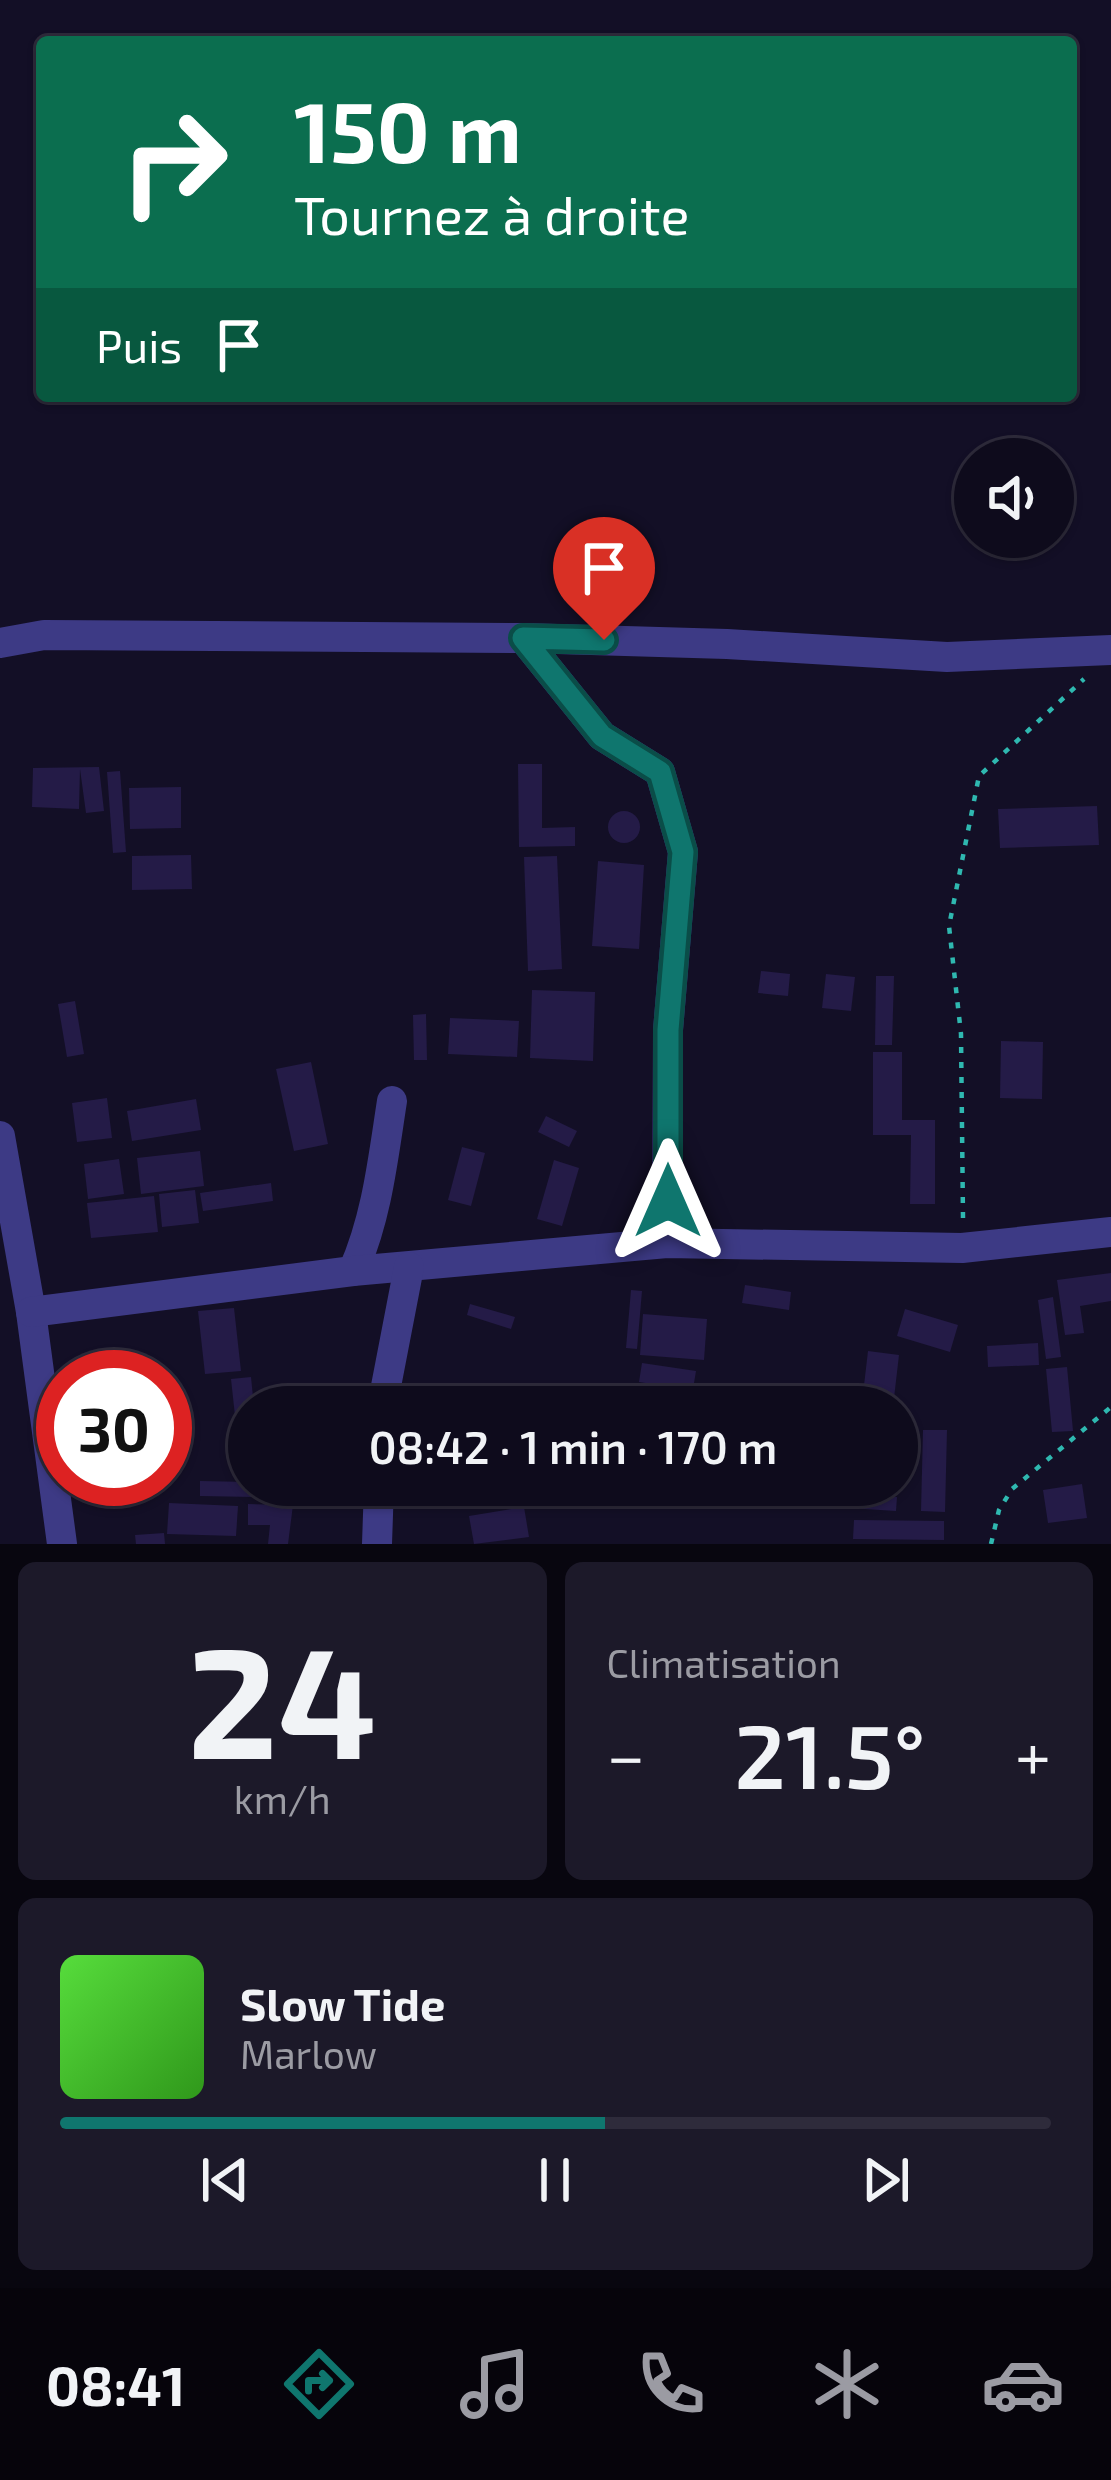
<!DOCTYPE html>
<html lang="fr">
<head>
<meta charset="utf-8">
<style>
  :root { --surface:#0e0b1c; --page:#1c1929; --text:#f1f3f6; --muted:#9b9ba3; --line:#2e2b3b; --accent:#0f766e }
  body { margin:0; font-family:"Exo 2",sans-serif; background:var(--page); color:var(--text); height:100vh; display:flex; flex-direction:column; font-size:45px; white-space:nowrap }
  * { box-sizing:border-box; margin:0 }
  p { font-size:39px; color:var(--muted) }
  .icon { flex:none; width:66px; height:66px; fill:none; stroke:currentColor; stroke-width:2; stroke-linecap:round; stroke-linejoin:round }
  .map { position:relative; height:1544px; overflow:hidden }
  .drawer { display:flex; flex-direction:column; gap:18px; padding:18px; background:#08060f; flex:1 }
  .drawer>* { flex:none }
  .banner { position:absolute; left:36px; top:36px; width:1041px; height:366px; border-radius:12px; box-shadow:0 3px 9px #0004,0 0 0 3px var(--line); background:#0b6e4f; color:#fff; overflow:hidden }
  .controls { position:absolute; left:954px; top:438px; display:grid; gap:24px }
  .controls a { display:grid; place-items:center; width:120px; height:120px; border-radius:50%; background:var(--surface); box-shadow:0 3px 9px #0004,0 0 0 3px var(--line); font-size:60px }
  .speed { position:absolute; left:36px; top:1350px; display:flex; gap:24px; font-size:60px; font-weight:700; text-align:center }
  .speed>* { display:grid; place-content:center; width:156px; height:156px; border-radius:50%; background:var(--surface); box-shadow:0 3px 9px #0004,0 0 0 3px var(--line); line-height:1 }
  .speed .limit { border:18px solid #d22; background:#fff; color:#111 }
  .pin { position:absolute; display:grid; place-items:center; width:102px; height:102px; color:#fff; margin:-123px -51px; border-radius:50% 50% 50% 0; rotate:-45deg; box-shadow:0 0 12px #0007 }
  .pin .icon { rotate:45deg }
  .me { position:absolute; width:132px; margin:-66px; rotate:0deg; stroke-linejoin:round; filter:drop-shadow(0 0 9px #0008) }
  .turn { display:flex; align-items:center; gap:42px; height:252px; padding:0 60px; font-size:54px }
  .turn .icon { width:156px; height:156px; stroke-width:2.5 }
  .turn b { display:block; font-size:84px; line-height:102px }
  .then { display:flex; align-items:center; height:114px; padding:0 60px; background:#0003; gap:24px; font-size:45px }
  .big { font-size:90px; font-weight:600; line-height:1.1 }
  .drawer .card { flex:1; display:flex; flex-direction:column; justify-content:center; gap:18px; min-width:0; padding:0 42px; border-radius:18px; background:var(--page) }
  .drawer .dial { align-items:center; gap:0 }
  .dial b { font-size:156px; line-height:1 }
  .song { display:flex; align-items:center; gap:36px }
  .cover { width:144px; height:144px; border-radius:18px; background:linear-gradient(135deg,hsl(110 70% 55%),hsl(110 70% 35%)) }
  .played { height:12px; border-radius:6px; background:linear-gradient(90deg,var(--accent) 55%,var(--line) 55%) }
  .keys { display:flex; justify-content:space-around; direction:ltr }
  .heat { display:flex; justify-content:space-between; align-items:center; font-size:66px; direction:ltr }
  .drawer .tiles { flex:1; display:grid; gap:18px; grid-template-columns:1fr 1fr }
  .card:last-child { grid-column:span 2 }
  .trip { position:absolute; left:228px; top:1386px; width:690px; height:120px; border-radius:60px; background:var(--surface); box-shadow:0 3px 9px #0004,0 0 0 3px var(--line); font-weight:600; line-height:120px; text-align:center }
  .tabs { display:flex; height:192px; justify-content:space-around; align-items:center; background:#06040b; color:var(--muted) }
  .tabs .icon { width:84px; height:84px }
  .tabs .active { color:var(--accent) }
  .tabs b { font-size:54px; color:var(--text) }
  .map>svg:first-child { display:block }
</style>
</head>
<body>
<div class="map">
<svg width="1111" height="1544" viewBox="0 0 1111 1544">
  <rect width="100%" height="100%" fill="#130f26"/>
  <!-- building -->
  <g fill="#241b47">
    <polygon points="518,764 542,764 542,828 575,827 575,846 519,847"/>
    <polygon points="99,767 104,811 86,813 80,769 79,809 32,807 33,768"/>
    <polygon points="120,771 126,852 113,853 107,772"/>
    <polygon points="181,787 181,828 130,829 129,788"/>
    <polygon points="1097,806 1099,845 1000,848 998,809"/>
    <circle cx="624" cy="827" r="16"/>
    <polygon points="191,855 192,889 132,890 132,856"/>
    <polygon points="557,856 562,969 528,971 524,857"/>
    <polygon points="598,861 644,865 639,949 592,946"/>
    <polygon points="761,971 790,974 788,996 758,993"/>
    <polygon points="826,974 855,977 851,1011 822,1008"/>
    <polygon points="876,976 894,976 892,1045 875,1045"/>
    <polygon points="532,990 595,992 593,1061 530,1058"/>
    <polygon points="75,1001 84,1054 67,1057 58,1004"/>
    <polygon points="426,1014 427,1060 414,1060 413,1015"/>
    <polygon points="450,1018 519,1021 517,1057 448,1054"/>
    <polygon points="1001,1041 1043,1042 1042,1099 1000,1098"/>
    <polygon points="873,1052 902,1052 902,1120 935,1120 935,1204 910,1204 911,1135 873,1135"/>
    <polygon points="311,1062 328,1144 294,1151 276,1069"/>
    <polygon points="107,1098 112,1138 77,1142 72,1103"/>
    <polygon points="196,1099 201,1130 132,1141 127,1111"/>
    <polygon points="546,1116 577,1131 569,1147 538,1132"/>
    <polygon points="462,1147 485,1153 471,1206 448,1200"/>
    <polygon points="200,1151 204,1186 141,1194 137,1158"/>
    <polygon points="119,1159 124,1194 88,1199 84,1164"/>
    <polygon points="554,1160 579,1168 562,1226 537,1219"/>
    <polygon points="271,1183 273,1201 203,1211 200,1193"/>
    <polygon points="195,1190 199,1223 162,1227 159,1194"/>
    <polygon points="154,1196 158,1232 91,1238 87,1203"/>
    <polygon points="1111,1273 1111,1301 1080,1306 1084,1333 1065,1335 1057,1280"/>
    <polygon points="745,1285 791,1292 789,1310 742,1303"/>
    <polygon points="631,1290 642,1291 637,1349 626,1348"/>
    <polygon points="1053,1297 1061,1357 1046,1359 1038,1300"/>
    <polygon points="470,1304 515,1317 511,1329 467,1315"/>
    <polygon points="234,1308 241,1371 205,1374 198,1311"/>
    <polygon points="905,1309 958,1325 950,1352 897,1336"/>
    <polygon points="643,1314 707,1319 704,1360 640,1355"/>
    <polygon points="1038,1343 1039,1365 988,1367 987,1346"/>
    <polygon points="868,1351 899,1355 894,1398 863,1394"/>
    <polygon points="642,1363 696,1371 690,1407 674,1407 677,1388 639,1382"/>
    <polygon points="1067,1367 1073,1431 1052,1432 1046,1369"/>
    <polygon points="251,1377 254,1407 249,1407 249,1423 236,1425 231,1379"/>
    <polygon points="923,1430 947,1430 945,1512 921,1511"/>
    <polygon points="200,1481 249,1482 254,1485 254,1497 200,1496"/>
    <polygon points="1082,1484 1087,1518 1048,1523 1043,1490"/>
    <polygon points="803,1485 819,1485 819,1492 897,1497 896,1511 802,1505"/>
    <polygon points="169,1503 238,1506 236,1536 167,1534"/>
    <polygon points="248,1504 293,1505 288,1544 268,1544 270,1525 248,1525"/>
    <polygon points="524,1507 529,1537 474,1544 469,1516"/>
    <polygon points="854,1520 944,1521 944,1540 853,1539"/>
    <polygon points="164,1533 165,1544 136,1544 135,1535"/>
  </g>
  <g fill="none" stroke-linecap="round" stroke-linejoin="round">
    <!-- path -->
    <g stroke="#2fb8b0" stroke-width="4.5" stroke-dasharray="6 9" stroke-linecap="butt">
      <polyline points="963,1218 961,1034 949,926 979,776 1084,679"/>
      <polyline points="991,1544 999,1510 1012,1489 1111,1407"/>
    </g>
    <!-- minor -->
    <g stroke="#3d3a85" stroke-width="30">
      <polyline points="523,638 602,736 660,772 683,852 668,1030 667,1243"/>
      <polyline points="0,643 44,635 523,638 727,644 947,657 1111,650"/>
      <polyline points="0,1136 31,1312 62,1544"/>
      <path d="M353,1271C377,1217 383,1159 392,1101"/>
      <polyline points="31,1312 353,1271 667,1243 962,1248 1111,1232"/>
      <polyline points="382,1407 409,1267"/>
      <polyline points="377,1544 379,1485"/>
    </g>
  </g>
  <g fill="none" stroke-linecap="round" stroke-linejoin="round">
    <defs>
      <polyline id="route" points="604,640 523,638 602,736 660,772 683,852 668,1030 668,1201"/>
    </defs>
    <!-- route casing -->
    <use href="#route" stroke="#0a4d48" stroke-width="30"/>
    <!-- route -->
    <use href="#route" stroke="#0f766e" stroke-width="21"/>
  </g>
</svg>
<div class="controls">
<a><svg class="icon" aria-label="sound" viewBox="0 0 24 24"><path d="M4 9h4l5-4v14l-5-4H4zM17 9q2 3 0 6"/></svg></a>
</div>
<div class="speed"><div class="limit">30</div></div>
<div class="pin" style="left:604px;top:640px;background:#d93025"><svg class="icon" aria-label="arrive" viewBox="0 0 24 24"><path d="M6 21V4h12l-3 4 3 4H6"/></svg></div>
<svg class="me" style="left:668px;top:1201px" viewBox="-20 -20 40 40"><path d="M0-17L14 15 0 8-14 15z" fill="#0f766e" stroke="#fff" stroke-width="4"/></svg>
<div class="trip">08:42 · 1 min · 170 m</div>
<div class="banner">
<div class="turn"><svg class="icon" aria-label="right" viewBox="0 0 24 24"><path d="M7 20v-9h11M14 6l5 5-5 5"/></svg><div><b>150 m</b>Tournez à droite</div></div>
<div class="then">Puis<svg class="icon" aria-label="arrive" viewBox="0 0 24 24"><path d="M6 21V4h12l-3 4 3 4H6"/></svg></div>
</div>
</div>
<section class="drawer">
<div class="tiles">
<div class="card dial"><b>24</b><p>km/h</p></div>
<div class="card"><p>Climatisation</p>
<div class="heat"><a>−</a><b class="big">21.5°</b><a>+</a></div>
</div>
<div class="card">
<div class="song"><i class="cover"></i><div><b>Slow Tide</b><p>Marlow</p></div></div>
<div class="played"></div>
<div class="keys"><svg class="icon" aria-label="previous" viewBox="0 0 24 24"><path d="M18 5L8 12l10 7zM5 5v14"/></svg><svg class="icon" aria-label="pause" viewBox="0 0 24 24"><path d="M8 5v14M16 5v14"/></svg><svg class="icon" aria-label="next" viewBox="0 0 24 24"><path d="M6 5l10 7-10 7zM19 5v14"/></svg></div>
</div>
</div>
</section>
<nav class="tabs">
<b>08:41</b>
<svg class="icon active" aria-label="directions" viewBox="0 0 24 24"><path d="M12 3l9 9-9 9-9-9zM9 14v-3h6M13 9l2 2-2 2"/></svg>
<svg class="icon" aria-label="music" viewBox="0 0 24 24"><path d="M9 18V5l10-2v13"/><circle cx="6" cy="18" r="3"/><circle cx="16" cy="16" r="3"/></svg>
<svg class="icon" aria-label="phone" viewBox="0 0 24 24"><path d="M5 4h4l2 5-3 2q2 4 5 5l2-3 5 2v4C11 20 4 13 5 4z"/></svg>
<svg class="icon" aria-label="climate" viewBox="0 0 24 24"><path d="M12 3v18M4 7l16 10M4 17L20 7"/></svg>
<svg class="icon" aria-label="car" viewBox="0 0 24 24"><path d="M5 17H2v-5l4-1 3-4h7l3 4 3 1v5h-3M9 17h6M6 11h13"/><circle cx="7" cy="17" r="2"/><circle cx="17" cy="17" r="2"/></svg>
</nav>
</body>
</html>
